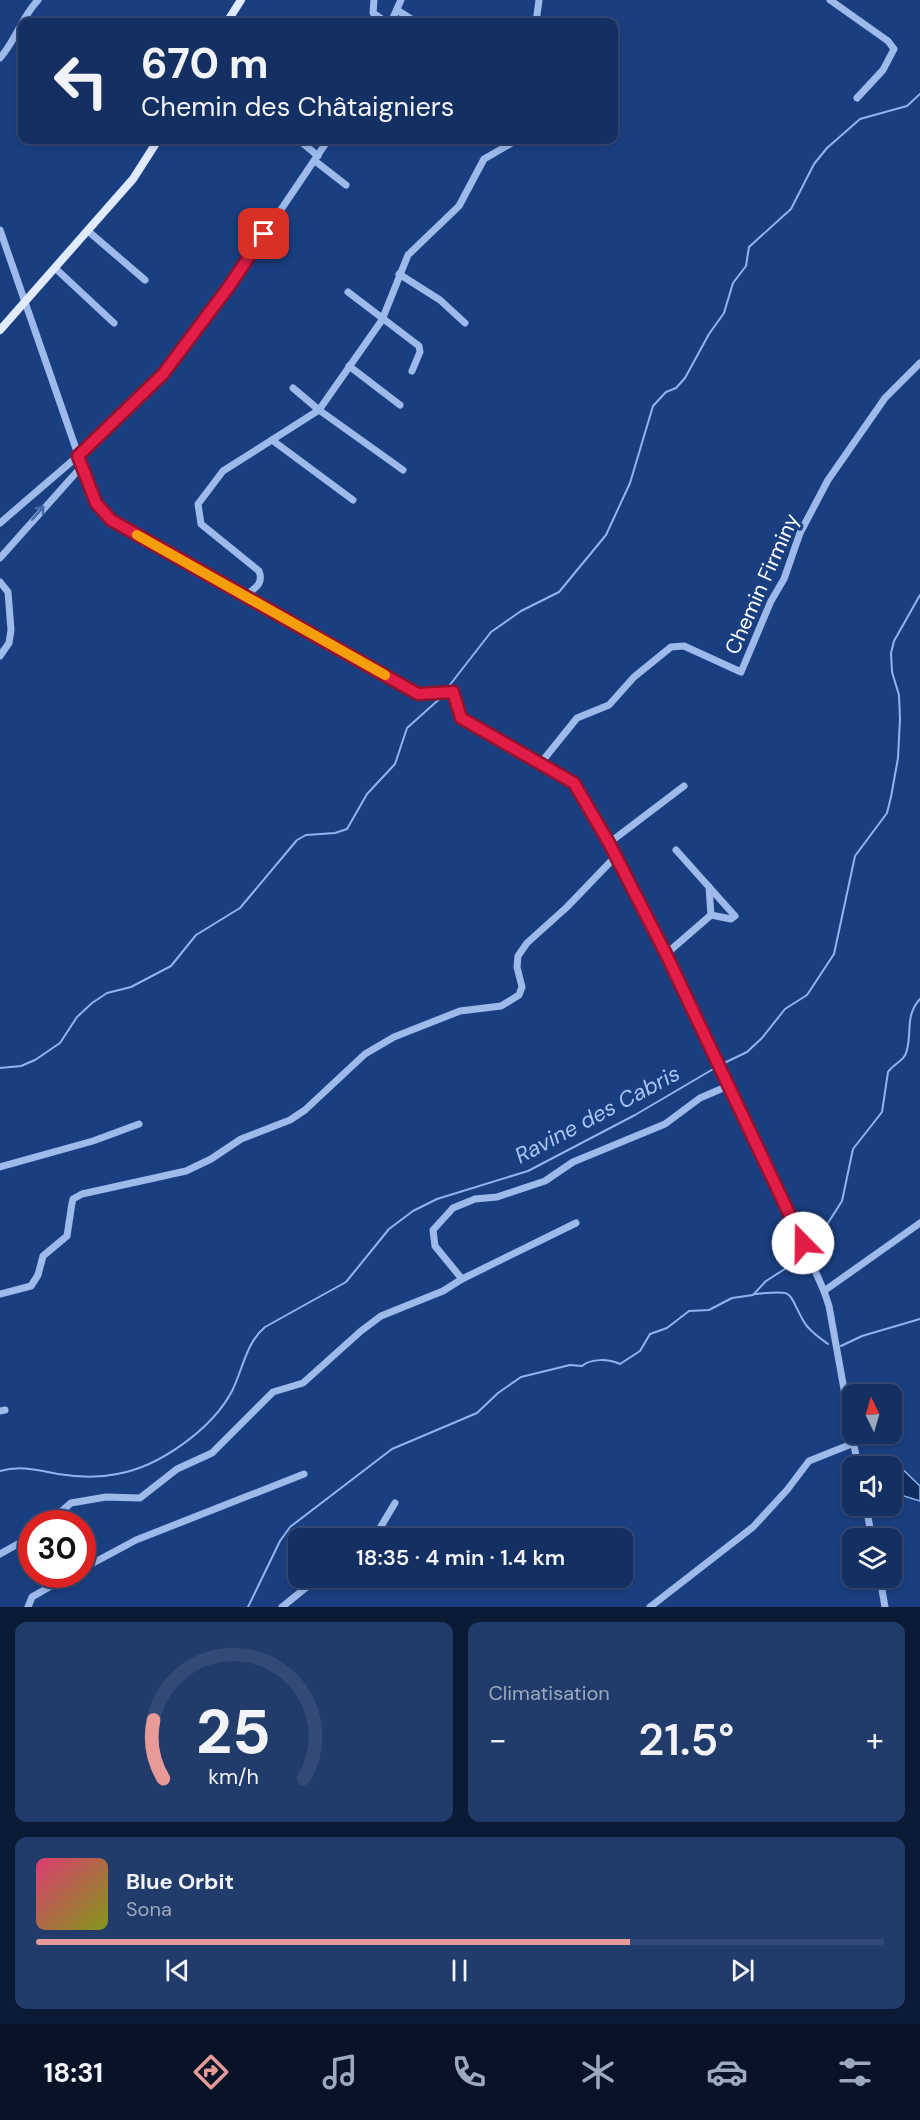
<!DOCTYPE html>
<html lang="fr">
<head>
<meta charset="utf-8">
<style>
  :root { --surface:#142f61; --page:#213b6a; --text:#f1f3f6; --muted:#9da9bd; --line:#334a76; --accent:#e69b98 }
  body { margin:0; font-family:"DM Sans",sans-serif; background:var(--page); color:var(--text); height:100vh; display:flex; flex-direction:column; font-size:22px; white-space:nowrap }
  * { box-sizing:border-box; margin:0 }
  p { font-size:20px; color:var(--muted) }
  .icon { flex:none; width:33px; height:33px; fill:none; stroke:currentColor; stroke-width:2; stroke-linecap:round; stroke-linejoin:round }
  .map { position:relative; height:1607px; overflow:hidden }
  .sheet { display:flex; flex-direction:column; gap:15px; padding:15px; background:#0b1a35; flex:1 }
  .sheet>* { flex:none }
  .hud { position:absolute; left:18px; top:18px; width:600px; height:126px; border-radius:12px; box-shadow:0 3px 9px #0003,0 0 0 2px var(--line); background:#142f61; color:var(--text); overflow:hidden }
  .needle { width:39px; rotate:355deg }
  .fabs { position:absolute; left:842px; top:1384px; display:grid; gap:12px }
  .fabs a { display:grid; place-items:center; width:60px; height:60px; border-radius:12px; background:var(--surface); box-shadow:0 3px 9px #0003,0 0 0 2px var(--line); font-size:30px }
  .speed { position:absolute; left:18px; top:1510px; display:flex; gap:12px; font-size:30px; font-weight:700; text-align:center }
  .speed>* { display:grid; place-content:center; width:78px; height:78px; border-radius:50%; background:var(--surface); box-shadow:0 3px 9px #0003,0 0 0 2px var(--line); line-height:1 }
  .speed .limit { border:9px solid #d22; background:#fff; color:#111 }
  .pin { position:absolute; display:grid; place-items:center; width:51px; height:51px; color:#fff; margin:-26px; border-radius:12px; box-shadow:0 3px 9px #0006 }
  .me { position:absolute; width:66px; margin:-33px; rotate:338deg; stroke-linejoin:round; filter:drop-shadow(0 0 4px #0008) }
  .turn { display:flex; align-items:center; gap:21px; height:126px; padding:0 24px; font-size:27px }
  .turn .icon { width:78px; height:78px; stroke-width:2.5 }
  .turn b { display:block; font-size:42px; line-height:51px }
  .big { font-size:45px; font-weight:600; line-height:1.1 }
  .sheet .card { flex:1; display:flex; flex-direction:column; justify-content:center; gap:9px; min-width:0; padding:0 21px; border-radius:12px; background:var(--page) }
  .sheet .dial { align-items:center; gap:0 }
  .dial svg { height:156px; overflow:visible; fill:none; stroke:var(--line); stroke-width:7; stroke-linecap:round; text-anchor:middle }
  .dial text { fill:var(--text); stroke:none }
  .song { display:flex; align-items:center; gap:18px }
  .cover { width:72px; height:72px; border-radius:9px; background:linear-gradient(135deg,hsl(340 70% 55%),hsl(70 70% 35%)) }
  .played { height:6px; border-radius:3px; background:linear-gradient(90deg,var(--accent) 70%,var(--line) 70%) }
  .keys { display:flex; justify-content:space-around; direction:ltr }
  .heat { display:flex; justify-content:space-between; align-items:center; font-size:33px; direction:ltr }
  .sheet .tiles { flex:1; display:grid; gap:15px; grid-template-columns:1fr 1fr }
  .card:last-child { grid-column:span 2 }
  .trip { position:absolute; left:288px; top:1528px; width:345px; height:60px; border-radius:12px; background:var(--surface); box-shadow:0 3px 9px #0003,0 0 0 2px var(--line); font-weight:600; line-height:60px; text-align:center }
  .menu { display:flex; height:96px; justify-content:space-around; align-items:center; background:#081327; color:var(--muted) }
  .menu .icon { width:42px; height:42px }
  .menu .selected { color:var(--accent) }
  .menu b { font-size:27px; color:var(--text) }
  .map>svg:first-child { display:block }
</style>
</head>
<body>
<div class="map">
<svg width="920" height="1607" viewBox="0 0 920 1607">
  <rect width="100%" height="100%" fill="#1a3f81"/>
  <!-- water -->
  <polygon fill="#112c5f" stroke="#90b4ed" stroke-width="1.5" points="889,1456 920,1486 920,1501 891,1492 891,1467 881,1467"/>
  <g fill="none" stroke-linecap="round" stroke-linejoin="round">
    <!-- stream -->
    <g stroke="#90b4ed" stroke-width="2">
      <polyline points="449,686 491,632 521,611 559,592 606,535 630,483 653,406 666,392 676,388 685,378 709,334 724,313 733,283 746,266 749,247 791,209 814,164 827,148 860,119 907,106 920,94"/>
      <polyline points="722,1064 747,1052 762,1038 785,1009 807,995 834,954 855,856 887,813 891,797 898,758 900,719 899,695 892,672 891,653 894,641 920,595"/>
      <polyline points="0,1068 21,1066 35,1060 60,1043 77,1017 92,1003 107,993 131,987 171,966 196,935 240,908 297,840 306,835 335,833 347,829 367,794 395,764 407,728 445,694"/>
      <path d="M755,1294C796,1290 786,1290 804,1322C809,1331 820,1338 828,1344"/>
      <polyline points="841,1346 862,1336 920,1319"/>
      <path d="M0,1471C21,1465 37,1470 58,1474C77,1477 98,1478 117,1474C159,1467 212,1429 232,1391C243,1369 246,1343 265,1327L346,1282L389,1229L413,1211L437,1199L528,1171L635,1115L715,1068"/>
      <path d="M248,1607L280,1541L290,1527L392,1449L477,1413L498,1393L521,1377L570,1365L582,1366C591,1358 609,1359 620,1364L640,1351L650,1334L667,1328L689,1311L709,1310L732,1298L753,1295L766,1281L791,1265L821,1234L842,1201L853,1149L882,1112L888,1072C894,1063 905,1061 907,1050C912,1030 905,1016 920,999"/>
    </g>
    <!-- minor -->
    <g stroke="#9dbaeb" stroke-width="7">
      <polyline points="374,0 373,13 386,22"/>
      <polyline points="830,0 888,41 894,49 883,70 857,98"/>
      <polyline points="397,10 416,22"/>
      <polyline points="391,22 401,0"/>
      <polyline points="536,22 539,0"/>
      <path d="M0,58C16,40 21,18 38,0"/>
      <polyline points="299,140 318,156"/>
      <polyline points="315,161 346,185"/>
      <polyline points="0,230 91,492 102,513 418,694 453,692 461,718 574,783 609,843 765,1158 824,1291 829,1306 858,1467"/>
      <polyline points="88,231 145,280"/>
      <polyline points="55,268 114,323"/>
      <polyline points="399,274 440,300 465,323"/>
      <polyline points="348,292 419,346 420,352 412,371"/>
      <polyline points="349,366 400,405"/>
      <polyline points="293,388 319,410 403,470"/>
      <polyline points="272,440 353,500"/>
      <polyline points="0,523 78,456 163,374 230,285 328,140"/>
      <polyline points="0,558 82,466"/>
      <polyline points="0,582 8,592 11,630 9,643 0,656"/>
      <path d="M245,596C255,588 264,584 259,571L201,524L198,504L223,471L319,410L382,320L408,255L459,206L484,159L517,140"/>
      <polyline points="540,764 577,718 609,705 634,677 671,647 684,646 741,672 771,601 784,579 800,533 828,480 885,398 920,363"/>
      <polyline points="609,843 684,786"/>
      <polyline points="676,850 735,916 731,919 711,915"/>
      <polyline points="666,954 711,915 709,887"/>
      <polyline points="0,1167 93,1141 139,1124"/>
      <polyline points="462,1279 576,1223"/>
      <polyline points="824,1291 920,1223"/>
      <polyline points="0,1294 31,1286 38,1275 43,1256 67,1236 72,1203 73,1199 82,1194 186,1171 211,1159 241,1139 290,1120 305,1110 365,1054 394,1037 460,1011 501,1006 511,1000 519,995 522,987 517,967 518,956 527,943 567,907 615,857"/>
      <polyline points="0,1411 5,1410"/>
      <polyline points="866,1506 872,1539"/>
      <polyline points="47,1524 71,1503 106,1497 140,1498 177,1469 212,1453 273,1392 303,1383 361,1331 381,1316 443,1291 462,1279 435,1246 433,1230 453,1208 475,1199 497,1197 545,1181 573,1162 665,1124 700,1098 728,1086"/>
      <polyline points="325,1539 326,1536"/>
      <polyline points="368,1539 380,1528 395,1503"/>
      <polyline points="0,1554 32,1536"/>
      <polyline points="82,1569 136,1540 304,1474"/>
      <polyline points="880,1578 885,1607"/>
      <polyline points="28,1607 32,1597 70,1575"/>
      <polyline points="282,1607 318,1578"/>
      <polyline points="650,1607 753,1527 787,1490 809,1461 854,1443"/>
    </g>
    <!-- major -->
    <g stroke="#e1eaff" stroke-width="8">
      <polyline points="227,22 241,0"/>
      <polyline points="0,330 133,179 158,140"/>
    </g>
  </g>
  <!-- one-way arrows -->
  <defs><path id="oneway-shaft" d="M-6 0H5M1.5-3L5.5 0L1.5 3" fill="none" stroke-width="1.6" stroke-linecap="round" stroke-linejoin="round" transform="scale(1.5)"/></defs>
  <use stroke="#486aa6" href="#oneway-shaft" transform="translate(38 513) rotate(-49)"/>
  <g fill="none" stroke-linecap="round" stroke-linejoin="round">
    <defs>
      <polyline id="route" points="264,234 230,285 163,374 78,456 96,503 111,520 418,694 453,692 461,718 574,783 609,843 666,954 803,1243"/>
    </defs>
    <!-- route casing -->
    <use href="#route" stroke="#92132f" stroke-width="15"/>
    <!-- route -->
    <use href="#route" stroke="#e11d48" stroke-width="10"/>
    <!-- slow -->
    <polyline stroke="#f59e0b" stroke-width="10" points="137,535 385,675"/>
  </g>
  <g text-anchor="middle" stroke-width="6" stroke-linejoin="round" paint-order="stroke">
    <!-- street labels -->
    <g font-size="21" fill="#fff" stroke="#1a3f81">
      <text transform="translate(762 584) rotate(-66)" y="7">Chemin Firminy</text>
    </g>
    <!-- water labels -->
    <g font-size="22" font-style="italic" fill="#a9c5f2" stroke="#1a3f81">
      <text transform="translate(597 1114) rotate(-28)" y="8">Ravine des Cabris</text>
    </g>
  </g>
</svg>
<div class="fabs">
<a><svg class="needle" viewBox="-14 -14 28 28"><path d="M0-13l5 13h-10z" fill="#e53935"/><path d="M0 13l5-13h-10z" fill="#9da9bd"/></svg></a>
<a><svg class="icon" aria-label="sound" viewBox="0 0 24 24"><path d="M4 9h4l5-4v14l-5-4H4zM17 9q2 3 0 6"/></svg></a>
<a><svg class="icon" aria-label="layers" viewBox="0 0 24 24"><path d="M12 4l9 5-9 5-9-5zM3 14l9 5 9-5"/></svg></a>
</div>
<div class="speed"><div class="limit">30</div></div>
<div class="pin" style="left:264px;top:234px;background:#d93025"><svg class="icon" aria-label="arrive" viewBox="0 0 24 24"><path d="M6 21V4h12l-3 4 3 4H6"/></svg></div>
<svg class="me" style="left:803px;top:1243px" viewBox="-20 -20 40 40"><circle r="19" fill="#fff"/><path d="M0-13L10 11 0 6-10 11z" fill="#e11d48"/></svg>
<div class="trip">18:35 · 4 min · 1.4 km</div>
<div class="hud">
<div class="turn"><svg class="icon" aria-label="left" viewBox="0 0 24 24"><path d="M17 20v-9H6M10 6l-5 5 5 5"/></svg><div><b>670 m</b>Chemin des Châtaigniers</div></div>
</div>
</div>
<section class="sheet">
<div class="tiles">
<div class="card dial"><svg viewBox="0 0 100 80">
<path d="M14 69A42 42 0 1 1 86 69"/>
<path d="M14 69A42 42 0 0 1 9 39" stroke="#e69b98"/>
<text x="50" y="56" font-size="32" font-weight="700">25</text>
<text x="50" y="72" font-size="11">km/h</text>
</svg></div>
<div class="card"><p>Climatisation</p>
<div class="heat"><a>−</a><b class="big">21.5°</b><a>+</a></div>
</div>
<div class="card">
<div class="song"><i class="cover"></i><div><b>Blue Orbit</b><p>Sona</p></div></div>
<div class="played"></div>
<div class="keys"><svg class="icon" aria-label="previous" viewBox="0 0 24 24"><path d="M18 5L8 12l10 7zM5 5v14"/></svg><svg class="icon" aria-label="pause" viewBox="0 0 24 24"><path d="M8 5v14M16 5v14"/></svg><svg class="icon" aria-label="next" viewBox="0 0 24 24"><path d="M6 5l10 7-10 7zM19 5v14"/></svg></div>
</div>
</div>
</section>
<nav class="menu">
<b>18:31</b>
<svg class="icon selected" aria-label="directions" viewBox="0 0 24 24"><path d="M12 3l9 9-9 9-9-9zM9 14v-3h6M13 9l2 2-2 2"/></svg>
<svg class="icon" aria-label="music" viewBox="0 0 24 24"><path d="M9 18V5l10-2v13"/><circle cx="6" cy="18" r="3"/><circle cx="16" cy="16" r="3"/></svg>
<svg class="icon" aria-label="phone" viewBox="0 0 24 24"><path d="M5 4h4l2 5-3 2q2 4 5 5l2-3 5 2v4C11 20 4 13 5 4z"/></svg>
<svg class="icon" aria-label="climate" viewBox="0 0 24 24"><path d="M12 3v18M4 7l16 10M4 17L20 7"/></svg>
<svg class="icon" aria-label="car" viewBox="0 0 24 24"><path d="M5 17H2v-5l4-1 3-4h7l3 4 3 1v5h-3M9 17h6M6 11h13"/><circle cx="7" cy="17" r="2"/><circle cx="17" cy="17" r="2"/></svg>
<svg class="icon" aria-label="filters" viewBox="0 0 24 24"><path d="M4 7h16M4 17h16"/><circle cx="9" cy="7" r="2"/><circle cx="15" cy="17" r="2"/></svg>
</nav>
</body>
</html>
